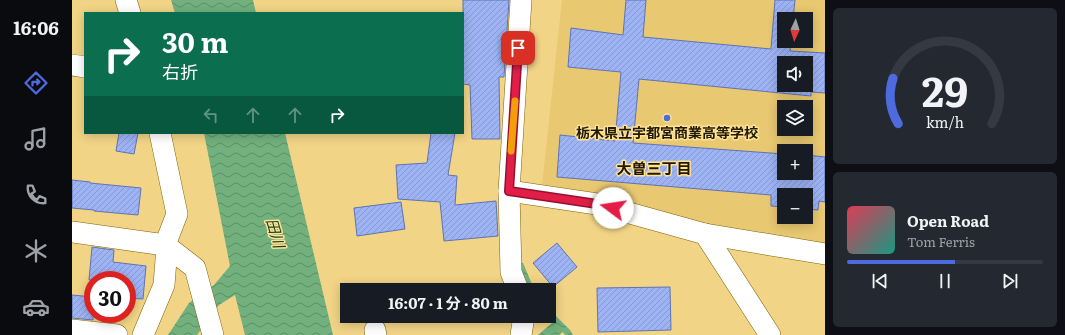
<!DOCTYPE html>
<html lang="ja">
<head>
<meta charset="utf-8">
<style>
  :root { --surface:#171b24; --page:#242831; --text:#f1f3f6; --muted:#9ea1a6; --line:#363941; --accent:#4d6ade }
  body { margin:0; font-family:Literata,"Noto Sans JP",serif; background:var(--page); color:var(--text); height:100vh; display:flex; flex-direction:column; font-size:15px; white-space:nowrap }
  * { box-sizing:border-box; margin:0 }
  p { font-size:13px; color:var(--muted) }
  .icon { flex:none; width:22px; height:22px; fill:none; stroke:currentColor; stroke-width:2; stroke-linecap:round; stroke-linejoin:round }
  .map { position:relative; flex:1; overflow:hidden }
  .side { display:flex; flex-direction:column; gap:8px; padding:8px; background:#0d0f14; width:240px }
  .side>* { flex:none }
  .hud { position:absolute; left:12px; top:12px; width:380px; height:122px; border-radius:0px; box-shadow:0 2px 10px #0003; background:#0b6e4f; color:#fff; overflow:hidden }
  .needle { width:26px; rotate:184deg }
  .buttons { position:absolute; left:705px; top:12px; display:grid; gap:8px }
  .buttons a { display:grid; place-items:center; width:36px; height:36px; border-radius:0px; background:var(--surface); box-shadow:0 2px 10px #0003; font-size:20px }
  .speed { position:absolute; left:12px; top:271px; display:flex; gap:8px; font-size:20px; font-weight:700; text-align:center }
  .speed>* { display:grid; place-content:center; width:52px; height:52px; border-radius:50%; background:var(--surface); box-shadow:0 2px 10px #0003; line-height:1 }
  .speed .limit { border:6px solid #d22; background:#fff; color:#111 }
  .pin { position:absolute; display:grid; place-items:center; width:34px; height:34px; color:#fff; margin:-17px; border-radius:8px; box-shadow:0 2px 6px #0006 }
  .me { position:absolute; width:44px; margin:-22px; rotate:284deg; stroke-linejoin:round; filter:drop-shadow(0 0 3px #0008) }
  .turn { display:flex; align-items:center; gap:14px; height:84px; padding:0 12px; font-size:18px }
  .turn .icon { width:52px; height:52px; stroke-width:2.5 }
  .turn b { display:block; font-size:28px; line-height:34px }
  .lanes { display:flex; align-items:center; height:38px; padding:0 12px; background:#0003; justify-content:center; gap:20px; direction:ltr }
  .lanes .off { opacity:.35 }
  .side .tile { flex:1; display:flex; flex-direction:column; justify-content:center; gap:6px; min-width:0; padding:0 14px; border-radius:6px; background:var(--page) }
  .side .dial { align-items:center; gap:0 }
  .dial svg { height:104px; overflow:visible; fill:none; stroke:var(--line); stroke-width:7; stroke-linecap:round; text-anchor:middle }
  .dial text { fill:var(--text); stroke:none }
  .song { display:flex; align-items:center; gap:12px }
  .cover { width:48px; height:48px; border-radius:6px; background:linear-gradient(135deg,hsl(350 70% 55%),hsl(170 70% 35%)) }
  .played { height:4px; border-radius:2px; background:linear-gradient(90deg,var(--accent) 55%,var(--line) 55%) }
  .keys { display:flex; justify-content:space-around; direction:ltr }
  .trip { position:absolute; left:268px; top:283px; width:216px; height:40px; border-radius:0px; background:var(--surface); box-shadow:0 2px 10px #0003; font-weight:700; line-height:40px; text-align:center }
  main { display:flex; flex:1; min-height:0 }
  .tabs { display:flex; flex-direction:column; width:72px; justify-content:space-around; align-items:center; background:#090b0e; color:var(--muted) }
  .tabs .icon { width:28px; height:28px }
  .tabs .current { color:var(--accent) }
  .tabs b { font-size:18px; color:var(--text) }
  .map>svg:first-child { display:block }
</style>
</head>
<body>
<main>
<nav class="tabs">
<b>16:06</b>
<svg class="icon current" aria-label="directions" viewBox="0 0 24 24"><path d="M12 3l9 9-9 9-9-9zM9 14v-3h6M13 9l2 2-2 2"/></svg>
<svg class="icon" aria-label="music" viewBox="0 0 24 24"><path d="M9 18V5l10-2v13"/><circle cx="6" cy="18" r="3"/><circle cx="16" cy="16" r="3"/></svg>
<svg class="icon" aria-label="phone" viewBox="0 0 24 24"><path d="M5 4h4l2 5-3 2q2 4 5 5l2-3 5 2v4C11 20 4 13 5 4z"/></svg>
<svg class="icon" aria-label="climate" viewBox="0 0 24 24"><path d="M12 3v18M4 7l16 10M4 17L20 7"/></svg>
<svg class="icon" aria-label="car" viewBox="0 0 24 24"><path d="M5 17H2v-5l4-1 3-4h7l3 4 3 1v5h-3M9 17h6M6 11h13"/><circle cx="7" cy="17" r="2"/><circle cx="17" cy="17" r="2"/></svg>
</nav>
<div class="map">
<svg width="753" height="335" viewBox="0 0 753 335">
  <defs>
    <pattern id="water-waves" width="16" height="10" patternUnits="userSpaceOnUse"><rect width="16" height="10" fill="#72b07e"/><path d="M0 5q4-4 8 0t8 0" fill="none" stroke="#5d8e65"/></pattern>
    <pattern id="building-hatch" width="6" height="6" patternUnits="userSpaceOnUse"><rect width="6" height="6" fill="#9db3f4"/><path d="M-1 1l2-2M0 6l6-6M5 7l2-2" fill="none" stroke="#8799cf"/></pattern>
  </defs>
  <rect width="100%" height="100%" fill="#f1d486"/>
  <!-- built -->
  <path fill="#e8c871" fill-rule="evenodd" d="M490,0H753V247L641,229L470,186ZM712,19H734V41H712ZM712,63H734V85H712ZM712,107H734V129H712ZM712,151H734V173H712ZM712,195H734V217H712Z"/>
  <!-- water -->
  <g fill="url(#water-waves)">
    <polygon points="99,0 181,0 184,13 103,13"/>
    <polygon points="132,133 213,133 261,335 173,335 163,295 147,305 125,335 96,335 117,303 142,285 158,266"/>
    <polygon points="451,263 462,289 463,290 458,290 447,264"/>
    <polygon points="477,309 498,330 501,335 493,335 491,332 487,335 466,335 482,321 477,315"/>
  </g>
  <!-- building -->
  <g fill="url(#building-hatch)" stroke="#5e73b3" fill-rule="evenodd">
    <polygon points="391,0 437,0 432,77 427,77 428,139 400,139 398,85 391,84"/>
    <path d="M554,0H574L571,37L699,49L703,0H723L721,19H712V41H719L718,51L753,53V93L739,92V96L567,79L561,143L712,154V173H734V155L753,157V202L747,201L746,210L734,209V195H712V207L699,206V195L485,177L488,135L543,141L549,72L496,67L499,28L551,35ZM712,63H734V85H712Z"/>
    <polygon points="47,133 66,133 62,154 44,151"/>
    <polygon points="359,133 383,133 376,175 385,176 383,205 424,201 426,236 372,241 368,202 326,199 324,165 355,163"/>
    <polygon points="0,180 18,182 18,183 69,188 66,215 22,211 22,210 0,208"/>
    <polygon points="329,202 333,229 285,236 282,208"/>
    <polygon points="485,243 505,267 481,287 461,263"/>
    <polygon points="20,247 42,250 41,262 74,266 71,299 55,298 55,280 17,280"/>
    <polygon points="598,287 599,330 526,332 525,288"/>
    <polygon points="0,295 21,297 21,320 0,318"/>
  </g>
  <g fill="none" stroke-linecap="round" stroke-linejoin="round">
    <defs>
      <g id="minor">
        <polyline points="54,0 58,13"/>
        <polyline points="0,65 13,67"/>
        <polyline points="88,133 105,214 93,245 123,268 141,335"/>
        <polyline points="437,191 525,204 633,234 753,254"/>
        <polyline points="0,232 93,245"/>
        <polyline points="633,234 698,335"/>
        <polyline points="446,290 439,272 437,191 449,0"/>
        <polyline points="0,330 45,335"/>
        <polyline points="303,330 304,335"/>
        <polyline points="71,335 92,285 95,247"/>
        <polyline points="449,335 452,316"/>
      </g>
    </defs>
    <!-- minor casing -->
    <use href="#minor" stroke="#7e6307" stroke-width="22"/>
    <!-- minor -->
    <use href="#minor" stroke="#fff" stroke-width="21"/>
  </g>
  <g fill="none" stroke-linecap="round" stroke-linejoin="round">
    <defs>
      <polyline id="route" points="446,48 437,191 525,204 541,208"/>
    </defs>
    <!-- route casing -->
    <use href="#route" stroke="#92132f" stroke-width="10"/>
    <!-- route -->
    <use href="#route" stroke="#e11d48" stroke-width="7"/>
    <!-- slow -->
    <polyline stroke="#f59e0b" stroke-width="7" points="439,151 443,101"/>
  </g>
  <!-- markers -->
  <circle fill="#4d6ade" stroke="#fee193" stroke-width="1.5" cx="595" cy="118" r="4"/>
  <g text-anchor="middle" stroke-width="3" stroke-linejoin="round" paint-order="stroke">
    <!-- poi labels -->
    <g font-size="14" font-weight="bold" fill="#201801" stroke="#fee193">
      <text x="595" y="138">栃木県立宇都宮商業高等学校</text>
    </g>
    <!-- neighbourhood labels -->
    <g font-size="15" font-weight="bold" fill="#201801" stroke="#fee193">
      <text x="582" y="174">大曽三丁目</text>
    </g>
    <!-- water labels -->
    <g font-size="15" font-style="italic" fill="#113f1e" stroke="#fee193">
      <text transform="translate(203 233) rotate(74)" y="5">田川</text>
    </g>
  </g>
</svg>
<div class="buttons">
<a><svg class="needle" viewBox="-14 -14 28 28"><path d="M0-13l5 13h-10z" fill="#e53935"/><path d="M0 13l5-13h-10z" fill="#9ea1a6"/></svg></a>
<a><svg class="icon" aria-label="sound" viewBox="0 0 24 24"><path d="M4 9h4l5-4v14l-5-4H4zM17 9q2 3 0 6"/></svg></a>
<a><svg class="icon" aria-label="layers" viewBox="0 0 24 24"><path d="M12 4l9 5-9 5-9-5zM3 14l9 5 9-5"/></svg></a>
<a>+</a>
<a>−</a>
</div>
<div class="speed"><div class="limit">30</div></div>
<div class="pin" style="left:446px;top:48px;background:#d93025"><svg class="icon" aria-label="arrive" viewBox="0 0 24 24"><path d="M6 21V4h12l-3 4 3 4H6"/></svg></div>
<svg class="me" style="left:541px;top:208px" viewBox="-20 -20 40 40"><circle r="19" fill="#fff"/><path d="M0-13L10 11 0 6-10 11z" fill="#e11d48"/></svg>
<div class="trip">16:07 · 1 分 · 80 m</div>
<div class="hud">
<div class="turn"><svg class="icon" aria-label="right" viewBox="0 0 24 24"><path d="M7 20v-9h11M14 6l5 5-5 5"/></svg><div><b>30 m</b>右折</div></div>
<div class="lanes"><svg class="icon off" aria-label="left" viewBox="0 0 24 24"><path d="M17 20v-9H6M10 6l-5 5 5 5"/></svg><svg class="icon off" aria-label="ahead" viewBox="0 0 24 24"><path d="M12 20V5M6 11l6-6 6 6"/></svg><svg class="icon off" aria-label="ahead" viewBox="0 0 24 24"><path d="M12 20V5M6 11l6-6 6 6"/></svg><svg class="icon" aria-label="right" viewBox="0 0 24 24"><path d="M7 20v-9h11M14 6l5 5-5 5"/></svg></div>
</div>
</div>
<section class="side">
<div class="tile dial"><svg viewBox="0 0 100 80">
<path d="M14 69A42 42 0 1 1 86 69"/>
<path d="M14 69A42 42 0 0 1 10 34" stroke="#4d6ade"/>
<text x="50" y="56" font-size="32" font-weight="700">29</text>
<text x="50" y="72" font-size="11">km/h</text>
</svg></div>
<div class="tile">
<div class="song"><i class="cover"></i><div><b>Open Road</b><p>Tom Ferris</p></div></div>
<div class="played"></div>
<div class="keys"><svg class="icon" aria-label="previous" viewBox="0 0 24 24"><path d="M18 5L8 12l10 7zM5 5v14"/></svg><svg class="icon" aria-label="pause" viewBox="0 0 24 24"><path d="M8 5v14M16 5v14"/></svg><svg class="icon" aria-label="next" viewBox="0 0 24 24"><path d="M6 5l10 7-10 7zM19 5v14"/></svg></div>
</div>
</section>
</main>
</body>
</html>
